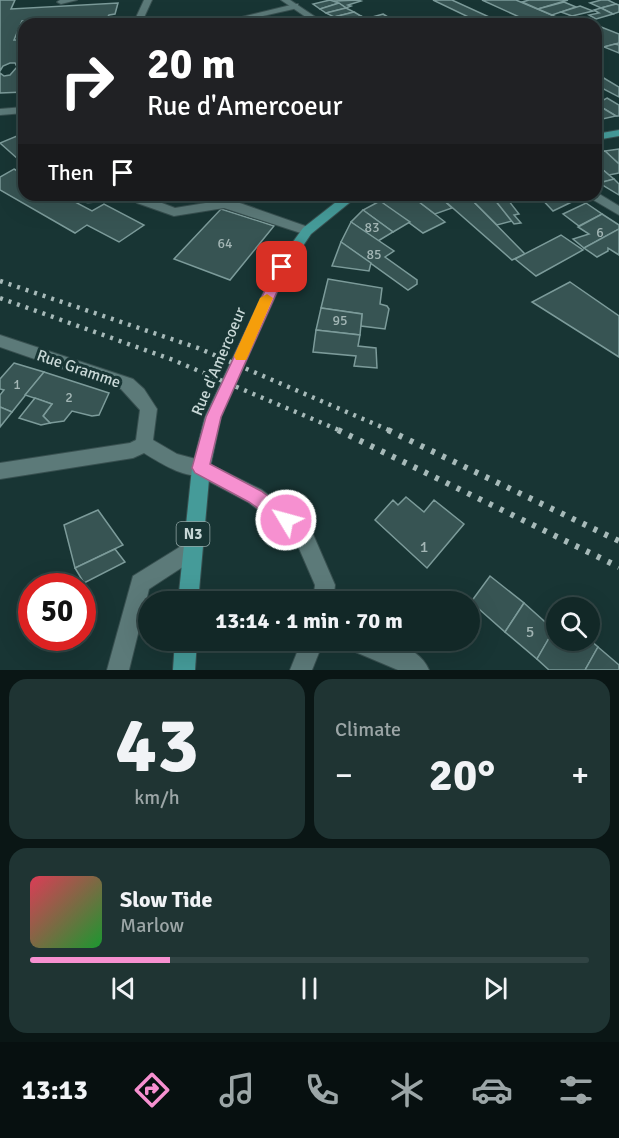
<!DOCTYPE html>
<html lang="en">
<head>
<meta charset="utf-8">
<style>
  :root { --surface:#122827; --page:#1f3433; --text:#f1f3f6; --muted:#9ca6a7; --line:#314444; --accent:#f690d0 }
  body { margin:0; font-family:Signika,sans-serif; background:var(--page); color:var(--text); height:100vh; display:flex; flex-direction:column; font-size:22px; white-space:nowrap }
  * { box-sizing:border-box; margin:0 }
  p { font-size:20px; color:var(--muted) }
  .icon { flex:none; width:33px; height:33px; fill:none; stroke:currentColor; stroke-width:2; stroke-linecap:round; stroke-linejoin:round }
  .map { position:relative; height:670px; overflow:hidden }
  .side { display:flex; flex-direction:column; gap:9px; padding:9px; background:#0a1615; flex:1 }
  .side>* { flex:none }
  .hud { position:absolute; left:18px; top:18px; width:584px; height:183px; border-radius:18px; box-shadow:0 6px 24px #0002,0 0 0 2px var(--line); background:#202124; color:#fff; overflow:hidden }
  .tools { position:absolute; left:546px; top:597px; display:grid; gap:12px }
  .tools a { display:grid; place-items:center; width:54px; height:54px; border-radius:50%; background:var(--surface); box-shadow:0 6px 24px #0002,0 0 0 2px var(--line); font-size:30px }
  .speed { position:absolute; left:18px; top:573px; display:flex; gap:12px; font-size:30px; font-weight:700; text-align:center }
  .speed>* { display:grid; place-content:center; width:78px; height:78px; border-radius:50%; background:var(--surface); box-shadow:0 6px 24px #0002,0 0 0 2px var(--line); line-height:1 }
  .speed .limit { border:9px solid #d22; background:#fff; color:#111 }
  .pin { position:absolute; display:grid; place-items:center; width:51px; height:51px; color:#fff; margin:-26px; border-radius:12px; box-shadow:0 3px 9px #0006 }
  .me { position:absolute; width:66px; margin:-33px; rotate:307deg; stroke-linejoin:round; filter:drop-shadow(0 0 4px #0008) }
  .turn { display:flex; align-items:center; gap:21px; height:126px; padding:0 30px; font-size:27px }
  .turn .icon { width:78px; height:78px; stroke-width:2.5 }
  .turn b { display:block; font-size:42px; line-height:51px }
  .then { display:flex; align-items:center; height:57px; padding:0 30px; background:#0003; gap:12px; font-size:22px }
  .big { font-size:45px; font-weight:800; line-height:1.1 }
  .side .card { flex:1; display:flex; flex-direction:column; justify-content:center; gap:9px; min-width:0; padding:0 21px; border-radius:18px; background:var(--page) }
  .side .dial { align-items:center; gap:0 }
  .dial b { font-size:78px; line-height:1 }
  .song { display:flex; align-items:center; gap:18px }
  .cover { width:72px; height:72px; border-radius:9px; background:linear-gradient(135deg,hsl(350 70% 55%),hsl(130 70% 35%)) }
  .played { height:6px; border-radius:3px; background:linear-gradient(90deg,var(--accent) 25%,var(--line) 25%) }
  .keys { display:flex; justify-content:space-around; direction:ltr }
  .heat { display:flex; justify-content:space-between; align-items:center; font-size:33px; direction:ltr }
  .side .tiles { flex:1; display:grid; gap:9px; grid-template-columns:1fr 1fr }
  .card:last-child { grid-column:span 2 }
  .trip { position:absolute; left:138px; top:591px; width:342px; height:60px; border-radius:30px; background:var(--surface); box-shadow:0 6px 24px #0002,0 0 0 2px var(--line); font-weight:800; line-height:60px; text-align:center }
  .tabs { display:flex; height:96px; justify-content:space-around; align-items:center; background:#071010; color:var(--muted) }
  .tabs .icon { width:42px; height:42px }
  .tabs .on { color:var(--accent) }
  .tabs b { font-size:27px; color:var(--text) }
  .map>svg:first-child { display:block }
</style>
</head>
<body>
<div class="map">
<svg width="619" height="670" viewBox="0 0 619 670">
  <rect width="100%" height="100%" fill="#183534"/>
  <!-- building -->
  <g fill="#375453" stroke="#7c9b9a" stroke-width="1.5">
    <polygon points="0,0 15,0 11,9 118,3 115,14 109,15 107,18 22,21 14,40 24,40 24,92 0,93 0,73 4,76 10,75 17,67 15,63 10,63 3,66 0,71"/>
    <polygon points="330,0 339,3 320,9 313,4"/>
    <polygon points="358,0 361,1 348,5 351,6 346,8 335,1"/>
    <polygon points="433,0 452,0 500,22 523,18 528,21 510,24 483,24"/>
    <polygon points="482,0 516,0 554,16 528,21"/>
    <polygon points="529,0 528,0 568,0 538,9 522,2"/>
    <polygon points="601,0 608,0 616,4 601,8 590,3"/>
    <polygon points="564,2 576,7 552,15 538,9"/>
    <polygon points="339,3 346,8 326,13 320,9"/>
    <polygon points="616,4 619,5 619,12 613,14 601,8"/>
    <polygon points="580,6 593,11 572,16 561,12"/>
    <polygon points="346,8 354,12 334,17 326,13"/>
    <polygon points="601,8 613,14 596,19 589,15 599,13 594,10"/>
    <polygon points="354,12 361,16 341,21 334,17"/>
    <polygon points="383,14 388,17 371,22 365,19"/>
    <polygon points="361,16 371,22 345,24 341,21"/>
    <polygon points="571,16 593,24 537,23"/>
    <polygon points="596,25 619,34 619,43 596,49"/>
    <polygon points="615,44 619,45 619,53 604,47"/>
    <polygon points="602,77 619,87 619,97 596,85 596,79"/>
    <polygon points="607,98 619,105 619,116 616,116 596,104"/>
    <polygon points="596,104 616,116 598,120 596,118"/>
    <polygon points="24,133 24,158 19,160 0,143"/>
    <polygon points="619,149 619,164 605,151"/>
    <polygon points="605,151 619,164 619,173 609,175 596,164 596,153"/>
    <polygon points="14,169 24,175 24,195 62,195 92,211 104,204 144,225 119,242 87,225 75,233 0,190 0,177"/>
    <polygon points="602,169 609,175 614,179 599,183 596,181 596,170"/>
    <polygon points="614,179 619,184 619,195 599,183"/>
    <polygon points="180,195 205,195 195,202"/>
    <polygon points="397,195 410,195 445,222 423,233 380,201"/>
    <polygon points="410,195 438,195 452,208 435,214"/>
    <polygon points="438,195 467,195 525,254 512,260"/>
    <polygon points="467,195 491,195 512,221 497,225"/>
    <polygon points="491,195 512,195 505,196 519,214 514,215 521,223 514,224"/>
    <polygon points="538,195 573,195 578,199 553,211"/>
    <polygon points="380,201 410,222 393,232 363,210"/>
    <polygon points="586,203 602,214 579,226 563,214"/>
    <polygon points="221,209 274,226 230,280 174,259"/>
    <polygon points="363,210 393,232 378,241 351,222"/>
    <polygon points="602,214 619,225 619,229 584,248 573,239 589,234 578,227"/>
    <polygon points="351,222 394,251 385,257 417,280 417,284 408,290 341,242"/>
    <polygon points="619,229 619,255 608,248 608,251 597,257 584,248"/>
    <polygon points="561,235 583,250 536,276 515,259"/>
    <polygon points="341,242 371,263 369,271 332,266"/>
    <polygon points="328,279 382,288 380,304 387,306 389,309 385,329 361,326 362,314 321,308"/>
    <polygon points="570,282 619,316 619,357 532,302"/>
    <polygon points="321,308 362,314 360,335 316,330"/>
    <polygon points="316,330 360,335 358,346 376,348 377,368 354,366 356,356 313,352"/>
    <polygon points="14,363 44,372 12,412 0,407 0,395 4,390 0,389 0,379"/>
    <polygon points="44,372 109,393 99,415 92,416 72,411 64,421 50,423 43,416 52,404 25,395"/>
    <polygon points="35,398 52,404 43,416 50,423 41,425 19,418"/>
    <polygon points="0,407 12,412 0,427"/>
    <polygon points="406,497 424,512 434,500 464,524 427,568 375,520 393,500 398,505"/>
    <polygon points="98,510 123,545 75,568 64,525"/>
    <polygon points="115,549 125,562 84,583 75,568"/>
    <polygon points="490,576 524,603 505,632 471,602"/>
    <polygon points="524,603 554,630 537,659 505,632"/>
    <polygon points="556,626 556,640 590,640 598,647 585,670 549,670 537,659"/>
    <polygon points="598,647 619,665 619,670 585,670"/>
  </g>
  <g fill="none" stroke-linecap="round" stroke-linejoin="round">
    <defs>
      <g id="service">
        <polygon points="60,0 77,0 61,4 57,2"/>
        <polygon points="144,0 152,0 141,24 133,24"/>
        <polygon points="295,4 298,4 298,8 228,24 213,24"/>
        <polygon points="24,107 24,113 0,115 0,109"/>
        <polygon points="72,195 115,195 113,198 88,203"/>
        <polygon points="127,195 141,195 175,208 224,200 237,202 311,228 313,231 307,235 224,208 174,216 137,203"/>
        <polygon points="191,540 198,543 201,550 198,557 149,589 129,670 107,670 133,576"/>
      </g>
      <g id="minor">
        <polygon points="281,0 290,0 326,24 316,24"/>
        <polygon points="596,192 619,206 619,215 590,198 588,195 596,195"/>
        <path d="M0,335L133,379L144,389L157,409L153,440L177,454L207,462L210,468L207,474C188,481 160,463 144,453L133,458L0,479V463L130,443L136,440L140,410L121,389L0,347Z"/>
        <path d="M343,640C371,640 416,639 429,670H398L346,648Z"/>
      </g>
      <g id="secondary">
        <polygon points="201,460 262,490 309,525 335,585 333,602 313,602 315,585 295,539 248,502 195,474 192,468 195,462"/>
        <polygon points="302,640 324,640 312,670 290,670"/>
      </g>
      <g id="primary">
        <polygon points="619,130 619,136 596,140 596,134"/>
        <polygon points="345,195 359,195 311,234 288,268 221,417 210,468 198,602 178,602 192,468 205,417 277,264 303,228"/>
        <polygon points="175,640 197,640 195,670 173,670"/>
      </g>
    </defs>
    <!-- service casing -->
    <use href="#service" stroke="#385050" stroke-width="2"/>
    <!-- minor casing -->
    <use href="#minor" stroke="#385050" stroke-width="2"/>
    <!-- secondary casing -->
    <use href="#secondary" stroke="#385050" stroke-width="2"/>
    <!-- primary casing -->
    <use href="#primary" stroke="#385050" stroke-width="2"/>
    <!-- service -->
    <use href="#service" fill="#5c7a79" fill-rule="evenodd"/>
    <!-- minor -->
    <use href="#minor" fill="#5c7a79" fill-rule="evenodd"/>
    <!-- secondary -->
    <use href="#secondary" fill="#5c7a79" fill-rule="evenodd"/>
    <!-- primary -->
    <use href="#primary" fill="#459b99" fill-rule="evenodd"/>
    <!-- rail-far1 -->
    <g stroke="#a7bab9" stroke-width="4.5" stroke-dasharray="3 6" stroke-linecap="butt">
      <polyline points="0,281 198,348 391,431"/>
      <polyline points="0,298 173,360 341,431"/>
    </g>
    <!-- rail -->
    <g stroke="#a7bab9" stroke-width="6" stroke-dasharray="4 8" stroke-linecap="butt">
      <polyline points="338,430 619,567"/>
      <polyline points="388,430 619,541"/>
    </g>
  </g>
  <!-- route -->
  <polygon fill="#f690d0" stroke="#a05e87" stroke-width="1.5" points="282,263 288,267 221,417 210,464 261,491 292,514 295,520 292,526 286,528 249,502 195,473 192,468 206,417 276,267"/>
  <!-- slow -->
  <polygon fill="#f59e0b" points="267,294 273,298 248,356 246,360 236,360 234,356 260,298"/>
  <g text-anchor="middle" stroke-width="6" stroke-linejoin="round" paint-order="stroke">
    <!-- number labels -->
    <g font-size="14" fill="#a3b6b5">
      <text x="372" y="232">83</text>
      <text x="600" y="237">6</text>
      <text x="225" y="248">64</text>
      <text x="374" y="259">85</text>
      <text x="340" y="325">95</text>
      <text x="17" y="389">1</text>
      <text x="69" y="402">2</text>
    </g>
    <!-- shield labels -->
    <rect fill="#183534" stroke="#92a6a5" stroke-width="1.5" x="176.5" y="522" width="33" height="24" rx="4.5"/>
    <g font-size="15" font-weight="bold" fill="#c7d7d6">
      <text x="193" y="539">N3</text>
    </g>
    <!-- street labels -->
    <g font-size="16" fill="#c7d7d6" stroke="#183534">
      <text transform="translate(218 361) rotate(-67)" y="6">Rue d'Amercoeur</text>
      <text transform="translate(79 368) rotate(19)" y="6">Rue Gramme</text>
    </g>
    <!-- near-number labels -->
    <g font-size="16" fill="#a3b6b5">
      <text x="424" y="552">1</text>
      <text x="530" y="637">5</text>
    </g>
  </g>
</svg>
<div class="tools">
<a><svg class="icon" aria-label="search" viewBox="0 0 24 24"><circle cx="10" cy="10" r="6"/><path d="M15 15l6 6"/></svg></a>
</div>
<div class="speed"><div class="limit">50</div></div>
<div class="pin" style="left:282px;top:267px;background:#d93025"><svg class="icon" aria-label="arrive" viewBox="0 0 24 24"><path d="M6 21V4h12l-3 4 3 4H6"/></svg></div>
<svg class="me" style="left:286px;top:520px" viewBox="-20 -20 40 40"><circle r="17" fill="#f690d0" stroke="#fff" stroke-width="3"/><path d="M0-11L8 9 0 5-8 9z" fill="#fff"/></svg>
<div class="trip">13:14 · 1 min · 70 m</div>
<div class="hud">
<div class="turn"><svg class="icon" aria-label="right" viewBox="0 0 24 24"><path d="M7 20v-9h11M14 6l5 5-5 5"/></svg><div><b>20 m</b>Rue d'Amercoeur</div></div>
<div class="then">Then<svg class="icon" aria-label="arrive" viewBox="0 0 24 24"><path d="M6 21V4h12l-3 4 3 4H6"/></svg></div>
</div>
</div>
<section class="side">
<div class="tiles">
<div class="card dial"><b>43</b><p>km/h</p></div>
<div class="card"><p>Climate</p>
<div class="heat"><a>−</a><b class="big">20°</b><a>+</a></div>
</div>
<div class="card">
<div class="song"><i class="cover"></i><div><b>Slow Tide</b><p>Marlow</p></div></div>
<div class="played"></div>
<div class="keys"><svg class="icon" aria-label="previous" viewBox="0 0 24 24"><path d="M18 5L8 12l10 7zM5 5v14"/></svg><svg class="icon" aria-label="pause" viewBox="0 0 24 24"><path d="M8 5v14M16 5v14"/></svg><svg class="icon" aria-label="next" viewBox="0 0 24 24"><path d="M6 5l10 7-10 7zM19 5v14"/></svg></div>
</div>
</div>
</section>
<nav class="tabs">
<b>13:13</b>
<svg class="icon on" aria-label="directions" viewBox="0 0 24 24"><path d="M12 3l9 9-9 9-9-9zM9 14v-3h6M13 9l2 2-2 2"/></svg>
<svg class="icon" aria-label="music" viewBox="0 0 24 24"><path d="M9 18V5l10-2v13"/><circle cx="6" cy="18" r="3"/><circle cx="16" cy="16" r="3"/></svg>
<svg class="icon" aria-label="phone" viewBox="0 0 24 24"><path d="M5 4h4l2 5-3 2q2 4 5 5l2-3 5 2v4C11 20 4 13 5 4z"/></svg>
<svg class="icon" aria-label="climate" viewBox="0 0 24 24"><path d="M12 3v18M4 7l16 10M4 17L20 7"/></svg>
<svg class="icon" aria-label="car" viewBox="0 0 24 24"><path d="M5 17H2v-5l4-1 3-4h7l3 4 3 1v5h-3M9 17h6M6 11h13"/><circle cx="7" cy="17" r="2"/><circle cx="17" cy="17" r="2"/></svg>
<svg class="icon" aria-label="filters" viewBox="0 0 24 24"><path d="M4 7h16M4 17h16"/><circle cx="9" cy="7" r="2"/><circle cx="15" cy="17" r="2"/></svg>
</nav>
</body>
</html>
